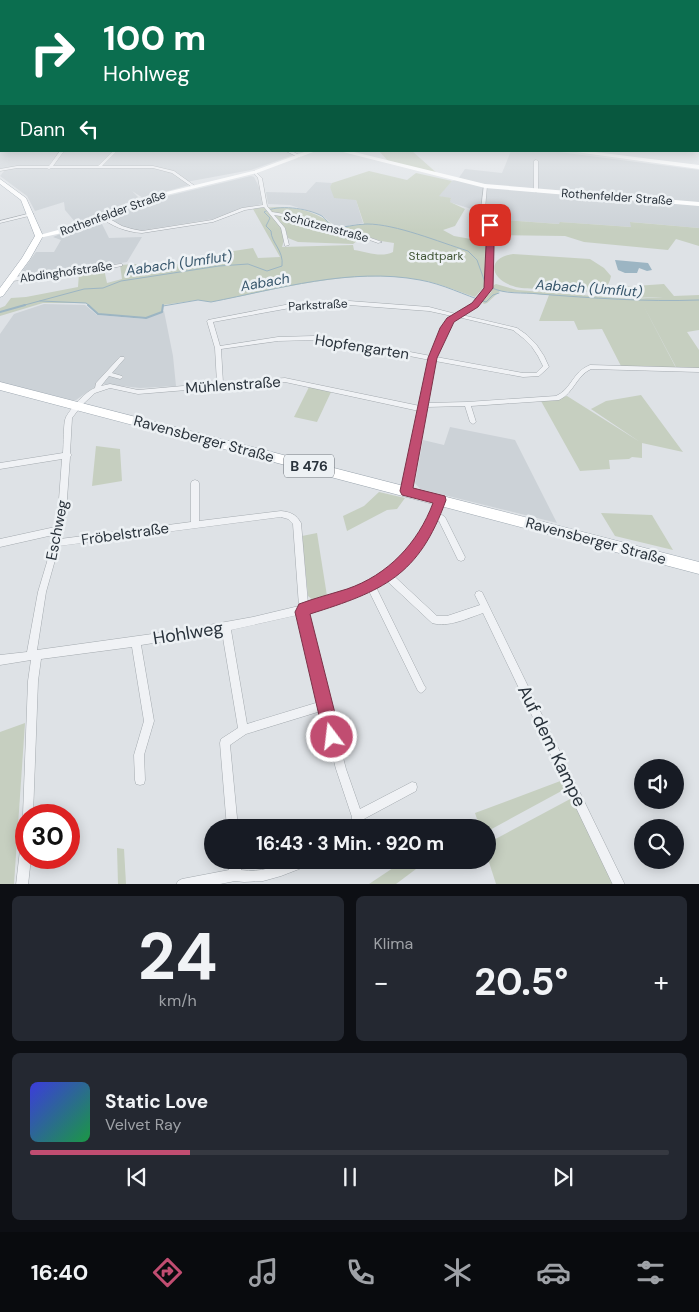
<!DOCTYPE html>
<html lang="de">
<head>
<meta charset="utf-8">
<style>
  :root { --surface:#171b24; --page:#242831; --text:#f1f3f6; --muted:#9ea1a6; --line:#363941; --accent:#c14d71 }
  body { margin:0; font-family:"DM Sans",sans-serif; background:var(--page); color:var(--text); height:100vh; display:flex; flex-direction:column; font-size:19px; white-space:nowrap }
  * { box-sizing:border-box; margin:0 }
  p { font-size:16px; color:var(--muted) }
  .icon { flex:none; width:28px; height:28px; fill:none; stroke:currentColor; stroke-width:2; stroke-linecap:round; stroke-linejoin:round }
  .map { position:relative; height:884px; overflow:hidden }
  .sheet { display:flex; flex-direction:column; gap:12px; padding:12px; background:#0d0f14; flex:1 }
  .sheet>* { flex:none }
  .top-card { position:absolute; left:0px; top:0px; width:700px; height:152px; box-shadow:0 2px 12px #0003; background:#0b6e4f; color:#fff; overflow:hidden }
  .tools { position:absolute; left:634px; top:759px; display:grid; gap:10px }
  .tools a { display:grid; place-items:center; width:50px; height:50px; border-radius:50%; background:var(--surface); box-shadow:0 2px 12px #0003; font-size:25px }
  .speed { position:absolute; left:15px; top:804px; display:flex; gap:10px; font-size:25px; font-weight:700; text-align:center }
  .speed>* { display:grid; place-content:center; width:65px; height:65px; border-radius:50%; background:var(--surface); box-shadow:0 2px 12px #0003; line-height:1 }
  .speed .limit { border:8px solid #d22; background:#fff; color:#111 }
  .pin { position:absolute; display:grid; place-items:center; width:42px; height:42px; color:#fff; margin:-21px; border-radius:10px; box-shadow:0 2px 8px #0006 }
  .me { position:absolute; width:55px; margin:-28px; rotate:345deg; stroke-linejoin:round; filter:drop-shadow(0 0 4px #0008) }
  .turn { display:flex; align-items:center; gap:18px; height:105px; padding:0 20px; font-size:22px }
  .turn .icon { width:65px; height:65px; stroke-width:2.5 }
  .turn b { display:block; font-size:35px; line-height:42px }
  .then { display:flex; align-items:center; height:48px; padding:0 20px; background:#0003; gap:10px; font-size:19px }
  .big { font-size:38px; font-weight:700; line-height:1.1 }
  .sheet .card { flex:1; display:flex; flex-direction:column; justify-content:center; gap:8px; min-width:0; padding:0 18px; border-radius:8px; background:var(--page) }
  .sheet .dial { align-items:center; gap:0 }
  .dial b { font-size:65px; line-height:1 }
  .song { display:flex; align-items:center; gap:15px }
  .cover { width:60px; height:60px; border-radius:8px; background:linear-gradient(135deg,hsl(240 70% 55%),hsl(140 70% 35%)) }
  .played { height:5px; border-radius:2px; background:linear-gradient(90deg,var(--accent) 25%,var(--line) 25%) }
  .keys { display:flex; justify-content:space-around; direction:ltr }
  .heat { display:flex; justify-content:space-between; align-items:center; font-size:28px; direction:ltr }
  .sheet .tiles { flex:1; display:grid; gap:12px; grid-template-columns:1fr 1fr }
  .card:last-child { grid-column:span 2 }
  .trip { position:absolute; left:204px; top:819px; width:292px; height:50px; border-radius:25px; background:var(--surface); box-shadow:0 2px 12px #0003; font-weight:700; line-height:50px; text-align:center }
  .tab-bar { display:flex; height:80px; justify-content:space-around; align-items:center; background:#090b0e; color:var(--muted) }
  .tab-bar .icon { width:35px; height:35px }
  .tab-bar .current { color:var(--accent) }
  .tab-bar b { font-size:22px; color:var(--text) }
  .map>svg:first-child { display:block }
</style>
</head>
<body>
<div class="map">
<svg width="699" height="885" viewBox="0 0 699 885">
  <rect width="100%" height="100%" fill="#dee2e6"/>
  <!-- built -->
  <g fill="#ccd2d7">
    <polygon points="0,130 1,151 286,151 293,155 251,170 186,182 189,185 143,198 132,191 140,199 76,223 65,210 64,202 35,211 27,196 0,176 4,171 0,168"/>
    <polygon points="511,151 551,151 699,170 699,228 631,222 632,227 560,222 560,224 492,219 481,212 449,202 451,199 438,196 452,181 458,179 465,169 502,173"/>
    <polygon points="251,176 254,177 259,187 262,204 243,208 213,219 138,231 115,224 106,217 143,202"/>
    <polygon points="316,182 332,183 330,188 356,200 363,223 337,228 323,216 290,205 268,204 266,192 306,193"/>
    <polygon points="99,218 109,238 142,237 127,262 43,275 42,278 15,281 36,252 54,252 61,240 53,237"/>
    <polygon points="44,304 85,305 97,315 145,319 164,311 173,356 176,386 140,388 104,384 96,386 76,400 72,400 0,382 0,334 14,314"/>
    <polygon points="450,427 515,440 557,523 420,489 415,483 423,440 444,445"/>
  </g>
  <!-- green -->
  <g fill="#c6cfc0" fill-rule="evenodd">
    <polygon points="379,151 412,151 439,175 389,162"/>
    <path d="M369,171L407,180L416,173L452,181L439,196L451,198L450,202L465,209L455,226L443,230L454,236L488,242L484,287L475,297C457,291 439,283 420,280C353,267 277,290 211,302L198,300L163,305L162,312L146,318L98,314L86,303H43L0,316V308L5,306L11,298L26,297L78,287L79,273L104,269L107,283L122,279L120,265L136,264L144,269L202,260L235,259L215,258L214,254L253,248L258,258L280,257L253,209C284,204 313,207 337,228L364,224L356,200L334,198L330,187L332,183ZM272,212L302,217L330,229L353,232L381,241L394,243L393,252C381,258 367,252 354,250L353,245L282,247C289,228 274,225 272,212Z"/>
    <polygon points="274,214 299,218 326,230 354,234 361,238 353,244 298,242 288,238 285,228"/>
    <polygon points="492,219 559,224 560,222 631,227 630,222 699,228 699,246 676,239 668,250 584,242 565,236 496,235"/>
    <path d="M513,254L590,259L604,268L611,276C609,288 602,291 591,292C572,291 554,290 536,289C529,288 520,289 513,286C490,279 486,258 513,254Z"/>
    <polygon points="496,284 517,290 631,299 663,297 632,298 597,294 620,287 664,284 674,296 699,295 699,330 687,332 699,350 699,368 677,369 642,303 676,368 621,366 602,329 578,330 574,321 539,321 549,295 500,291 487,303 484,304 482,302 491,292 494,285"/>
    <polygon points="309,387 331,392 317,422 294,417"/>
    <polygon points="641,395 683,452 642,443 642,458 632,457 629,459 609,460 610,469 580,471 541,401 567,396 640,442 591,409 606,401"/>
    <polygon points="96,446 120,449 122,481 92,486"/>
    <polygon points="379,492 405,498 397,509 387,510 347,531 343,516 364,506"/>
    <polygon points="601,513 652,515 673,550 615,536"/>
    <polygon points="317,533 327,596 313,600 308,596 302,536"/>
    <polygon points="25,723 14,884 0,884 0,732"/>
    <polygon points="563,780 567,788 488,831 488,828 465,828 478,822 475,813"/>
    <polygon points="572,798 613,884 496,884 488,859 488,843"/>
    <polygon points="117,848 124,849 126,884 118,884"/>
    <polygon points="405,860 428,860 396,884 369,884"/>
  </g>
  <!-- water -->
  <polygon fill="#9cb5c3" points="615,260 648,263 652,270 647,271 639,268 637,273 625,273 618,270"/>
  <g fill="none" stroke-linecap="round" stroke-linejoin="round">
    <!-- stream-far1 -->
    <g stroke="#9cb5c3" stroke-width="1">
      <path d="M490,287C505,295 523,292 539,294C592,298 645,302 699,300"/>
      <polyline points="40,301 86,303 90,306"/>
      <path d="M21,306L84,289L103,288L121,281L219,266L248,264L267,271L282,266C284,250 271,243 271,231L266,226L270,218L264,212C278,204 307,208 322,216C326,219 329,224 332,228C344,228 355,224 367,224C396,224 439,242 468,251L477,260L486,285"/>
      <path d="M163,306L198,300L211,302C278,289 351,267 420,280C443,284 464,295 486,302L493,295L499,293"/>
    </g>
    <!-- stream -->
    <g stroke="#9cb5c3" stroke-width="2">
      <polyline points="88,305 98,314 146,318 162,312 163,305"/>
      <polyline points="0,312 25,305"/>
    </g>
    <defs>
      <g id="street">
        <rect x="0" y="128" width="1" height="2"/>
        <polygon points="60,151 64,151 53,166 98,166 113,151 117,151 102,166 153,166 174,171 195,186 192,187 172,173 153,168 51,168 49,169 47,168 17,168 0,171 0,169 17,166 49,166"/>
        <polygon points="286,151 292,151 301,156 298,157"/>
        <polygon points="536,160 538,161 538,191 536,192 534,191 534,161"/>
        <path d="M255,171L262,178L267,206L272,212L302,217L328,229L354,232L382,242L378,243L353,234L325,231L299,219L274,215L285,228L289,245L285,246L281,228L264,207L245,210L213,222L142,233C126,232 111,226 99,216L103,215L122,226L132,229L142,231L212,220L242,208L263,205L258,178L253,172Z"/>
        <path d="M484,185L487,186L485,209L495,236L492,246V285L481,302L462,315L517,328L527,335L536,344L544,356L549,367L539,376L523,377L435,361L427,403L467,402L556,396C572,389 572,372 590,365L699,368V372L591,369C576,376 574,393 559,400L471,406L476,422L473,424L470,422L465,406L426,407L410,491L409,493L406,494L403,493L402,491L419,411L285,382L138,394L110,388L95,393L82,405L72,418L70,453L72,455L70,457L66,513L60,539L191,522V483L192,481L195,480L198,481L199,483V521L281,511C290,512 296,514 301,523L308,604C356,591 398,575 424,529C429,519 433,508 437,498L440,497L443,498L444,500L439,513L445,517L465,557L464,560L461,561L458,560L439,521L436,520C426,542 413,561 394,576L437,616H447L480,605L475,595L476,592L479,591L482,592L625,885H613L483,613C468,618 448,628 432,623L387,581L376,587L424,685L426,688L424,691L421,693L418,691L369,591L339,603L307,612L306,616L346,769L360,809L412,782L416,783L417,787L416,791L362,820L363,828H351L352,817L336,769L321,711L246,734L230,745L238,828H227L220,743L221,739L238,728L222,632L141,645L154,721L144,755L145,780L144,784L140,785L136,784L135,780L134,755L144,721L132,647L41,659L38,681L33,815H26V820L24,819L23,815L28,681L31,660L0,665V655L27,652L38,592L47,562L53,535L0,547V539L55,527L58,513L62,459L0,469V463L63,453C64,445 63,423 66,417C71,408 86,391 95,388L96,383L120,357H124L125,358L112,373L122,376L123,377L122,378L120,379L109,376L101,386L110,384L138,390L217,383L215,348L207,321L208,320L290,304L349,301L429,307L456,314L477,300L486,285L488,246L491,236L481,209ZM349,305L429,311L452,316C440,324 436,343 431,356L368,344L314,336L278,337L220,346L213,322L290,308ZM458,317L513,330L523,338L532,347L538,356L543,366L536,373H523L436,357C442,343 445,326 458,317ZM314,340L368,348L430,360L420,406L285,378L223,383L221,349L278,341ZM281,517L288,519L293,524L299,606L253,617L181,630L37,650L46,592L59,546ZM298,615L319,702L247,724L231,630Z"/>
        <polygon points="31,213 33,213 33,215 0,223 0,221"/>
        <polygon points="120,264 122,264 122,266 79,274 12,281 9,279 12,277 79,270"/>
        <polygon points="26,844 26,858 31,858 28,885 16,885 20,850 22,846"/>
        <path d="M229,860H241V870C262,873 274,866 293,861C299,859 307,860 314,860L312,864L281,876L263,881L244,882L235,881L215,885H176L178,881L182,879L229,870Z"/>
      </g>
      <g id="primary">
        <polygon points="0,179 26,198 43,236 30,259 3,296 0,297 0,288 22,258 35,236 21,200 0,184"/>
        <polygon points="0,382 699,562 699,574 0,390"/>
      </g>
    </defs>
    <!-- street casing -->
    <use href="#street" stroke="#a4aaaf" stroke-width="1"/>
    <!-- primary casing -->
    <use href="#primary" stroke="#9ea8b1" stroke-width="1"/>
    <!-- street -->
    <use href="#street" fill="#f0f2f5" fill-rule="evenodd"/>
    <!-- secondary -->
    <g fill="#fff" fill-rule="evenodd">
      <polygon points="307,151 316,151 257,173 146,200 62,233 39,238 36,236 58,230 142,198 253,171"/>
      <polygon points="339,151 350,151 485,184 699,202 699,206 485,188"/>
      <polygon points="569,151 587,151 699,165 699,169"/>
    </g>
    <!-- primary -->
    <use href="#primary" fill="#fff" fill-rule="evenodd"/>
  </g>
  <!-- sky -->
  <linearGradient id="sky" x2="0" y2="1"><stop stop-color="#89b4d9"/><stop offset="0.46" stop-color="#f0f2f4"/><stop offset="1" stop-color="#f0f2f4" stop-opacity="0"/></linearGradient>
  <rect width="699" height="230" fill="url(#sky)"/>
  <!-- route -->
  <path fill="#c14d71" stroke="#7d3249" d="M487,223H493L497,236L494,246L493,288L478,307L454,322L437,358L413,488L445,496L446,500C419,576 383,591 310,614L341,737L338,743L332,745L327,743L324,737L295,612L299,604C315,598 331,594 347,589C388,575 418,543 433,503L402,495L400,491L428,358L440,328L447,318L472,303L484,288L486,246L489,236Z"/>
  <g text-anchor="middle" stroke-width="5" stroke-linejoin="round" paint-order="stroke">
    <!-- far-street labels -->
    <g font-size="12" fill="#29323b" stroke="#edf1f4">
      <text transform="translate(617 197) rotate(4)" y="4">Rothenfelder Straße</text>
      <text transform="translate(113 213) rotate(-20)" y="4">Rothenfelder Straße</text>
      <text transform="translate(326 227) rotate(15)" y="4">Schützenstraße</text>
      <text transform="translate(66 272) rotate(-8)" y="4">Abdinghofstraße</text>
      <text transform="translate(318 305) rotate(-3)" y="4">Parkstraße</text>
    </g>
    <!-- far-park labels -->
    <g font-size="12" fill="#425637" stroke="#edf1f4">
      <text x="436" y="260">Stadtpark</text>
    </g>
    <!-- far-water labels -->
    <g font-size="14" font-style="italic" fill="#37566b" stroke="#edf1f4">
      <text transform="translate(179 263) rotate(-8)" y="5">Aabach (Umflut)</text>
      <text transform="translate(265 282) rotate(-10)" y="5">Aabach</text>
      <text transform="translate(589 288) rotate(4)" y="5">Aabach (Umflut)</text>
    </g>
    <!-- shield labels -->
    <rect fill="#edf1f4" stroke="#646b72" stroke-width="1" x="284" y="454.5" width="50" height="23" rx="4"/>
    <g font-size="14" font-weight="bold" fill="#29323b">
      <text x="309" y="471">B 476</text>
    </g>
    <!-- street labels -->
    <g font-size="15" fill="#29323b" stroke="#edf1f4">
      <text transform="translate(362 347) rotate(9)" y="5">Hopfengarten</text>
      <text transform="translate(233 385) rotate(-4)" y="5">Mühlenstraße</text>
      <text transform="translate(204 439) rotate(15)" y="5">Ravensberger Straße</text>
      <text transform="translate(57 530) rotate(-79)" y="5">Eschweg</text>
      <text transform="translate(125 534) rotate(-8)" y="5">Fröbelstraße</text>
      <text transform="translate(596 541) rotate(15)" y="5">Ravensberger Straße</text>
    </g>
    <!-- near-street labels -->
    <g font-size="18" fill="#29323b" stroke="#edf1f4">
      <text transform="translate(188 633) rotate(-9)" y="6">Hohlweg</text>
      <text transform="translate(552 746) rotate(64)" y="6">Auf dem Kampe</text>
    </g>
  </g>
</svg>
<div class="tools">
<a><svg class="icon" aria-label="sound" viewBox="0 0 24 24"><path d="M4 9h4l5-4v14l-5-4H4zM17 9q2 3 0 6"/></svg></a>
<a><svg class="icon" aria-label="search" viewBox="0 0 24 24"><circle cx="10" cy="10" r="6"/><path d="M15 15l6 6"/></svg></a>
</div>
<div class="speed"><div class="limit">30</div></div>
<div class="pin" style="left:490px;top:225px;background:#d93025"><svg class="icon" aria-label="arrive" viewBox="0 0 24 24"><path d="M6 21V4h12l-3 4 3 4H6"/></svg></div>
<svg class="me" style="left:332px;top:737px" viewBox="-20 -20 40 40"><circle r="17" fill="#c14d71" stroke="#fff" stroke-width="3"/><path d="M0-11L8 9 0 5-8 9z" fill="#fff"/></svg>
<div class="trip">16:43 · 3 Min. · 920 m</div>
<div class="top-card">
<div class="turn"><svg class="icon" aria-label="right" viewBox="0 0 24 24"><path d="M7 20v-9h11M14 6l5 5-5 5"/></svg><div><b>100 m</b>Hohlweg</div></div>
<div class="then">Dann<svg class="icon" aria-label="left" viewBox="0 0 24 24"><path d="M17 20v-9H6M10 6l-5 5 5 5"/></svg></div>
</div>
</div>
<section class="sheet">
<div class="tiles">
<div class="card dial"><b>24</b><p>km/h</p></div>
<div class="card"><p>Klima</p>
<div class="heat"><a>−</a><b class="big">20.5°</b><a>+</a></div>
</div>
<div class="card">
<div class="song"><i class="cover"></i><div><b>Static Love</b><p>Velvet Ray</p></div></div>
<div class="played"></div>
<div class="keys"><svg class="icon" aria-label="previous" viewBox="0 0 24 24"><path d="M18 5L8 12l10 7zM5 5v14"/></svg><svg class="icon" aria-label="pause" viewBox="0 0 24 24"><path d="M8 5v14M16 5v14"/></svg><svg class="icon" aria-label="next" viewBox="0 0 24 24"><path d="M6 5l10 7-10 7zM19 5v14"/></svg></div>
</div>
</div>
</section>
<nav class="tab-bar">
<b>16:40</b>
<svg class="icon current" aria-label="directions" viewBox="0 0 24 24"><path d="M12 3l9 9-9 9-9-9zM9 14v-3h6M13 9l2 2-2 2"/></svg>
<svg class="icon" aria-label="music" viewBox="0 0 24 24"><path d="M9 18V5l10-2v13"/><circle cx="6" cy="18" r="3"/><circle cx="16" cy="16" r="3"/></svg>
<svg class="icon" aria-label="phone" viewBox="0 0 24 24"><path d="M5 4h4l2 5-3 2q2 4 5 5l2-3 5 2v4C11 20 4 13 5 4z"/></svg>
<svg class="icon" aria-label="climate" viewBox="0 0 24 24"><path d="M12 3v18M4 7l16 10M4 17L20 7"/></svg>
<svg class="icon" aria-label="car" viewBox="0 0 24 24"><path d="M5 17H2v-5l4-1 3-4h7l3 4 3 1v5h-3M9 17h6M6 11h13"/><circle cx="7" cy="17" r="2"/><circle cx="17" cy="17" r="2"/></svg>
<svg class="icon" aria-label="filters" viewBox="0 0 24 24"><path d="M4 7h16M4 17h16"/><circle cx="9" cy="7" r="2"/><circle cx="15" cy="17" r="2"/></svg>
</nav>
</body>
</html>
